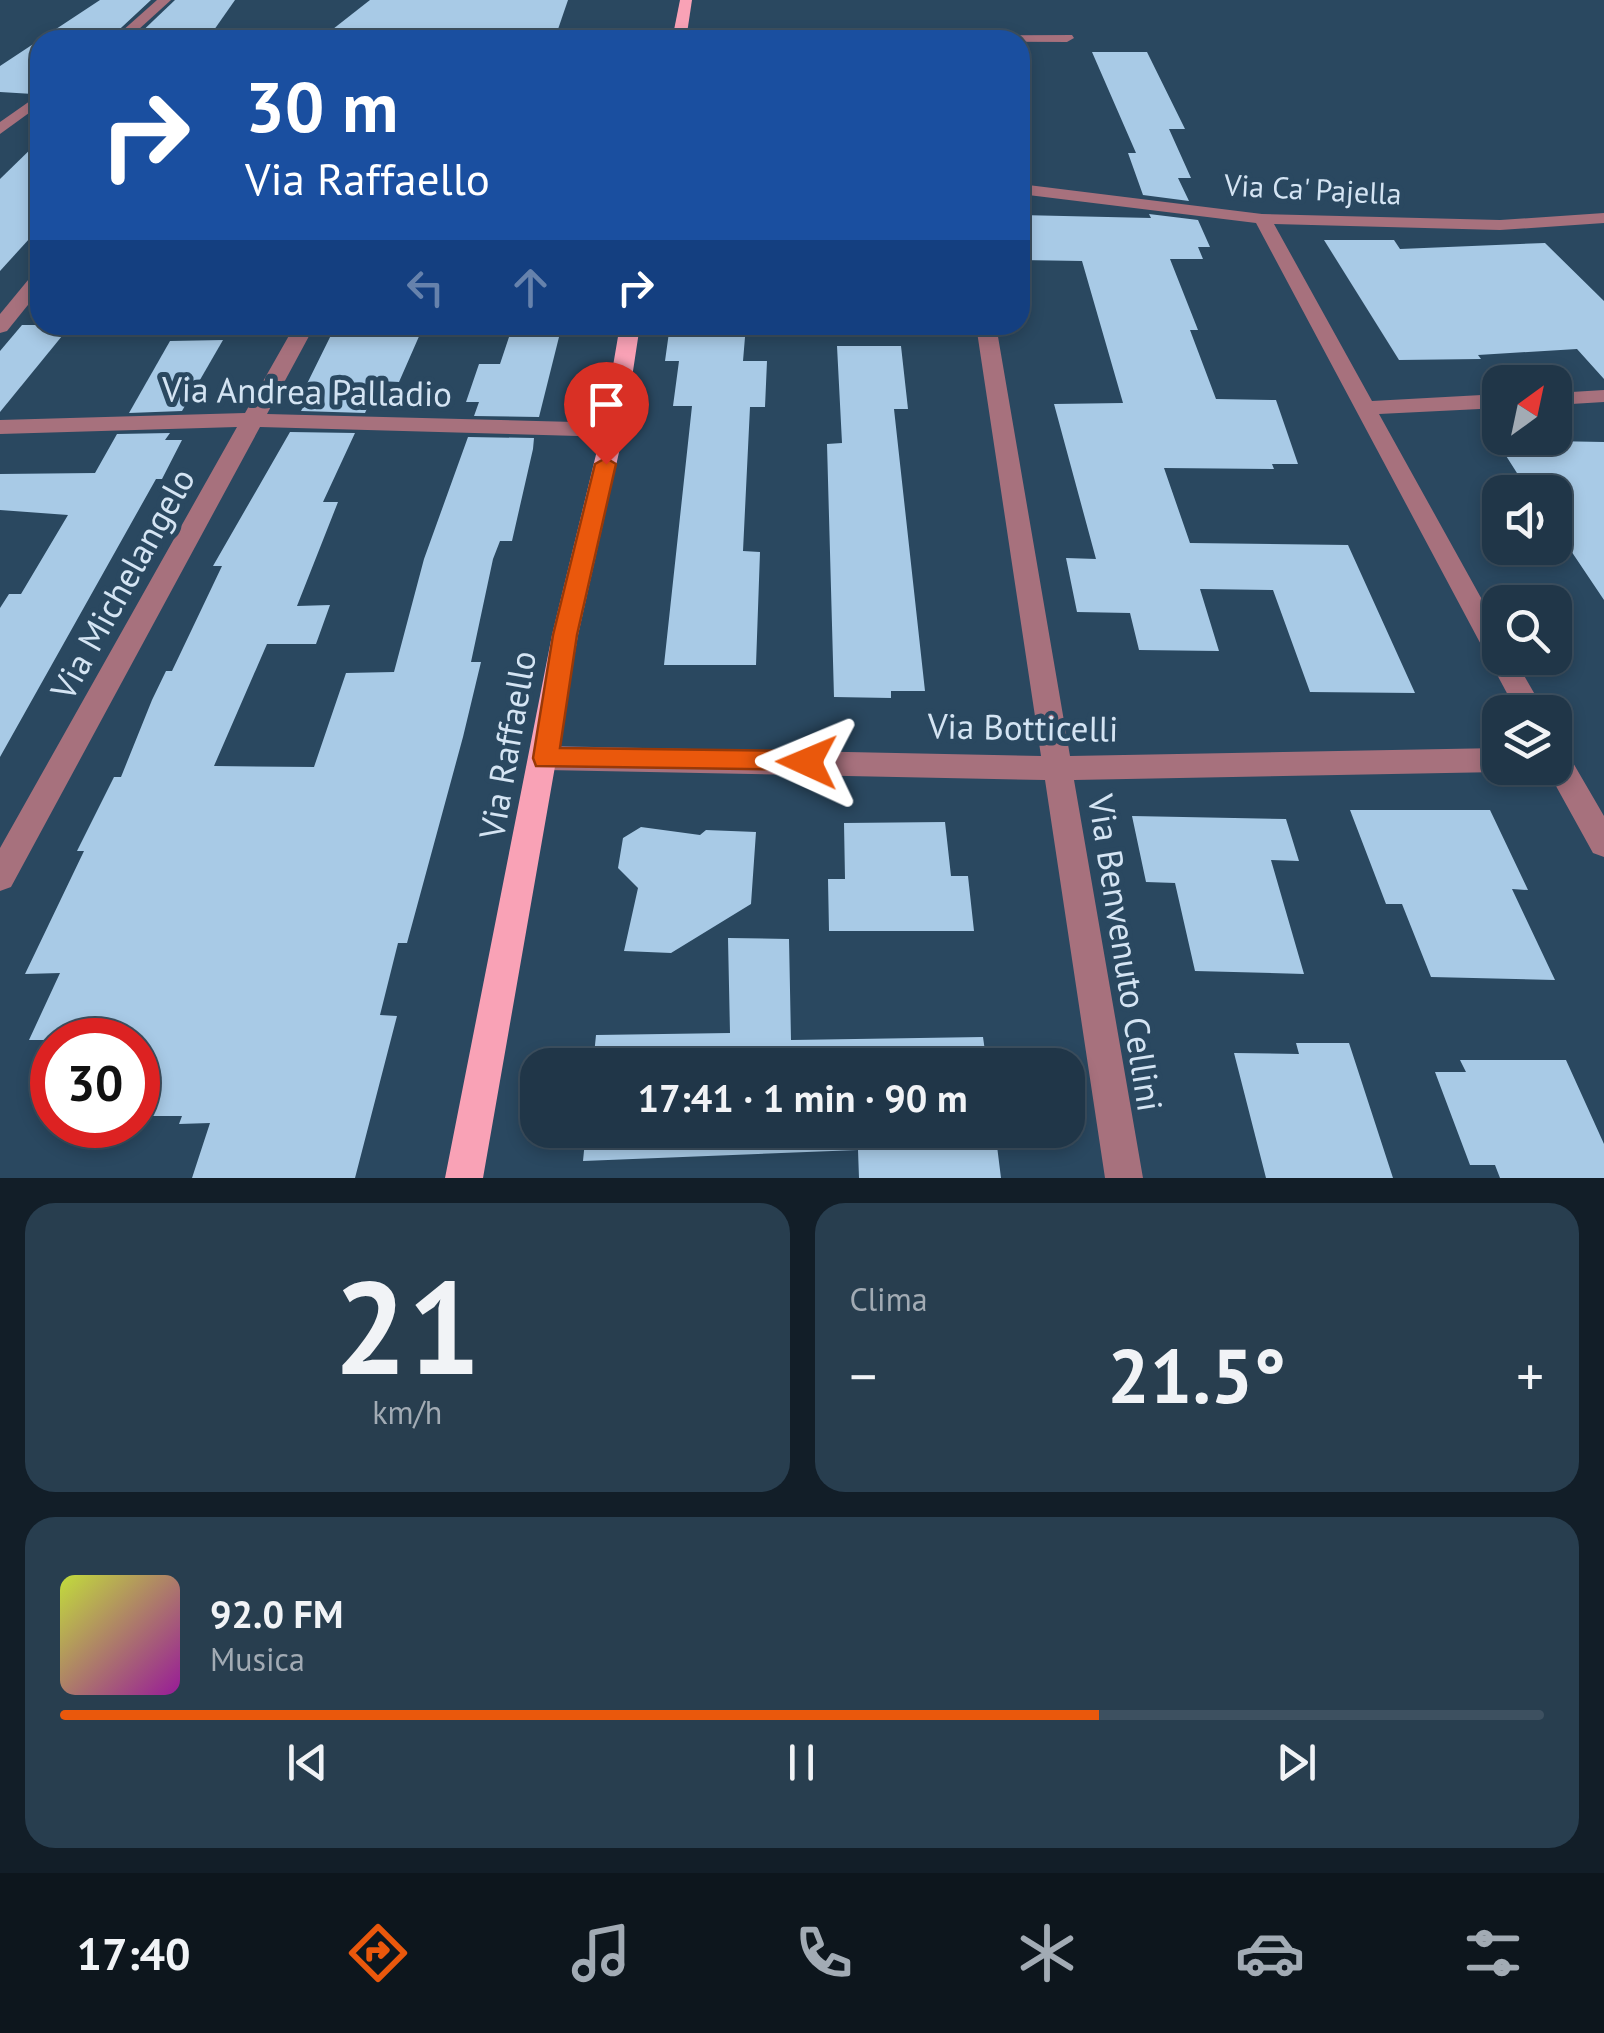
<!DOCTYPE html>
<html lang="it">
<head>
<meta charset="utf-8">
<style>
  :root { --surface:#203648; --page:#283e4f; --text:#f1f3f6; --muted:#a2abb4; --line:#3d5060; --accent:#ea580c }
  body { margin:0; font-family:"PT Sans",sans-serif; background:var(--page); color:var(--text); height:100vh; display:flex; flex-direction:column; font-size:38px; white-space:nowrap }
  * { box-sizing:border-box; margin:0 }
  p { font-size:32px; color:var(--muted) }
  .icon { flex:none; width:55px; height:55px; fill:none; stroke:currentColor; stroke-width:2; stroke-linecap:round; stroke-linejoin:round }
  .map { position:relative; height:1178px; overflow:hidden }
  .details { display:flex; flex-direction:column; gap:25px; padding:25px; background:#121e28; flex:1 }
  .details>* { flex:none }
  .guide { position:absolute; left:30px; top:30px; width:1000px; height:305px; border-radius:30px; box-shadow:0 5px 15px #0003,0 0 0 2px var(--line); background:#1a4fa0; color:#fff; overflow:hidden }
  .needle { width:65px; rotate:33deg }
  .buttons { position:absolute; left:1482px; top:365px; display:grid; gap:20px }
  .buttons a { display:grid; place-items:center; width:90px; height:90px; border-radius:20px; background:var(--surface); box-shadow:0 5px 15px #0003,0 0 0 2px var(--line); font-size:50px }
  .speed { position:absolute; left:30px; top:1018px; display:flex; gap:20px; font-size:50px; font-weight:700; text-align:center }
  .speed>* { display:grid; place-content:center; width:130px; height:130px; border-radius:50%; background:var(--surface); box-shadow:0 5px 15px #0003,0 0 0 2px var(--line); line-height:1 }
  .speed .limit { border:15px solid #d22; background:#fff; color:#111 }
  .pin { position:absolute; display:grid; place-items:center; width:85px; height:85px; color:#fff; margin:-102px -42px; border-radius:50% 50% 50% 0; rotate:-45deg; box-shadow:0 0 10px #0007 }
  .pin .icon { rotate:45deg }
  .me { position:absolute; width:110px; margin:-55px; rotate:271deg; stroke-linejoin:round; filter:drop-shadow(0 0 8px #0008) }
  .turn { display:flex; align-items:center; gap:35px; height:210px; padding:0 50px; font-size:45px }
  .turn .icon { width:130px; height:130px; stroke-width:2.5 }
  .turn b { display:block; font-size:70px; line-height:85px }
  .lanes { display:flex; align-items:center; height:95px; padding:0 50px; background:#0003; justify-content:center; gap:50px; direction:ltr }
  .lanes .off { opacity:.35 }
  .big { font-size:75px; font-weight:700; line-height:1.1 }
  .details .widget { flex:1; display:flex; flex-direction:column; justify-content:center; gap:15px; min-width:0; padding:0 35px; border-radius:30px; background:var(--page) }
  .details .dial { align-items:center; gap:0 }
  .dial b { font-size:130px; line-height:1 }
  .song { display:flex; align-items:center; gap:30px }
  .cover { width:120px; height:120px; border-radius:15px; background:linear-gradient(135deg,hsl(70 70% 55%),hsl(300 70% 35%)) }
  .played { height:10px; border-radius:5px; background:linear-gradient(90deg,var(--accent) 70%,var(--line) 70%) }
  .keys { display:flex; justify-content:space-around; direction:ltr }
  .heat { display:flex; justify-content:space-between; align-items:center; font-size:55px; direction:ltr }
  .details .tiles { flex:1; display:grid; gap:25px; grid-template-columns:1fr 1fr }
  .widget:last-child { grid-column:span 2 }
  .trip { position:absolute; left:520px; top:1048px; width:565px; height:100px; border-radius:30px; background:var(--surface); box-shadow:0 5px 15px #0003,0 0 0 2px var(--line); font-weight:700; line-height:100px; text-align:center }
  .tabs { display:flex; height:160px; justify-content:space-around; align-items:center; background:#0d161d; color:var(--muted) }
  .tabs .icon { width:70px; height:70px }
  .tabs .on { color:var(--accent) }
  .tabs b { font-size:45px; color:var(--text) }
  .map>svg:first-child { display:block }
</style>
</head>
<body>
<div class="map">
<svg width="1604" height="1178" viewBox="0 0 1604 1178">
  <rect width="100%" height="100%" fill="#2a4860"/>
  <!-- building -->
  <g fill="#a8cae6">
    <polygon points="100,0 151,0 108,40 40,40 40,90 33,94 0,92 0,66"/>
    <polygon points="175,0 235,0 207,40 133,40"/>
    <polygon points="370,0 568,0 555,38 543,40 319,40"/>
    <polygon points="1092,52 1147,52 1185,129 1169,129 1191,178 1178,178 1189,201 1143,195 1128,153 1136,153"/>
    <polygon points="40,140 40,227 0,271 0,179"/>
    <polygon points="1149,214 1198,220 1210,247 1198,247 1203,259 1170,259 1198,330 1190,330 1216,399 1276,400 1298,464 1272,464 1274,469 1164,468 1190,543 1348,545 1415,693 1310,692 1273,590 1200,589 1219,651 1139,650 1130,613 1077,612 1066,558 1096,559 1054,404 1123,403 1082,261 1020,260 1020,215 1151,218"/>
    <polygon points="1324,240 1394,240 1400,249 1545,243 1604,301 1604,379 1577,349 1478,355 1481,359 1399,360"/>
    <polygon points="22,325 71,325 0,412 0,351"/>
    <polygon points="336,325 424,325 399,382 379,381 365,413 301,411 306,402 298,402"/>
    <polygon points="513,325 562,325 539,417 474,416 479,402 466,402 479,364 500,364"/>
    <polygon points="670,325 746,325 743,361 767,361 765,407 750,407 743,551 760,552 756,665 664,665 692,406 673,406 679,361 665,361"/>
    <polygon points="223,340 182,411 129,413 170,341"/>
    <polygon points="837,346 901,346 908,409 894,409 925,691 891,691 891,698 834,697 827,444 842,443"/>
    <polygon points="290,432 355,433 323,502 338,502 297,606 330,605 316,644 267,644 214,766 314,767 346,673 394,672 424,559 468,437 534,438 533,449 512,541 500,541 493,559 471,662 481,662 463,737 407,943 398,943 380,1015 397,1016 355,1178 192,1178 210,1123 179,1124 182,1116 138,1116 138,1040 29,1040 60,973 25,974 84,851 77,851 114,777 121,777 152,700 166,671 172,671 222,566 213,566"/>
    <polygon points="170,433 165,440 182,440 162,479 156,479 0,757 0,608 9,594 21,594 68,515 0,510 0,474 95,473 117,434"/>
    <polygon points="1496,440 1604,442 1604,600 1555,527 1555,492 1529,492"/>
    <polygon points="1350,810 1490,810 1528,890 1512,889 1555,980 1431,977 1402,904 1386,904"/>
    <polygon points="1132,816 1286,819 1299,861 1271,860 1304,974 1195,971 1175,883 1146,882"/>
    <polygon points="945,822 951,876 968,876 974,931 829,931 828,879 845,879 844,823"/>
    <polygon points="641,827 700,835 706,830 756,832 751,904 671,953 624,951 638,888 618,868 623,838"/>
    <polygon points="728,938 789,939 791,1040 983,1037 987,1065 593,1065 596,1035 730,1033"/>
    <polygon points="1296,1043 1349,1043 1393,1178 1266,1178 1234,1053 1299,1054"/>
    <polygon points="1460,1060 1566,1060 1604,1144 1604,1178 1500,1178 1495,1165 1470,1165 1435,1072 1466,1072"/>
    <polygon points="586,1130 995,1130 1001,1178 859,1178 858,1150 583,1161"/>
  </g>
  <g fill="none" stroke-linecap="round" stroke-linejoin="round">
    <!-- minor -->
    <g fill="#a7717d" fill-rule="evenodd">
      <polygon points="157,0 171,0 127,40 112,40"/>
      <polygon points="1072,35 1074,38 1067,42 794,40 801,36"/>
      <polygon points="40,94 40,105 0,134 0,122"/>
      <polygon points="1020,184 1262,214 1500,220 1604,213 1604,223 1500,230 1274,224 1372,401 1500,394 1500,408 1379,414 1500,632 1500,658 1514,658 1545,712 1517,712 1256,223 1020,194"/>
      <polygon points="40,272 40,290 7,331 0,333 0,314 33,274"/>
      <polygon points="295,325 315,325 267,414 613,423 624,430 613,437 260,427 11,887 0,891 0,848 237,427 0,434 0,420 245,413"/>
      <polygon points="976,325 996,325 1070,756 1500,748 1500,768 1511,768 1500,772 1074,780 1143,1178 1105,1178 1045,780 546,770 536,766 532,758 536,750 546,746 1041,756"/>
      <polygon points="1604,390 1604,402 1555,405 1555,393"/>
      <polygon points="1555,745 1565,749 1604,816 1604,857 1593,853 1546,768 1555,768"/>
    </g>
    <!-- major -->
    <g fill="#f9a2b6" fill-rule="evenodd">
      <polygon points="680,0 692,0 686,40 672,40"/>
      <polygon points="620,325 640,325 624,430 578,635 483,1178 445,1178 552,635 602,430"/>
    </g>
  </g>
  <!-- route -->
  <polygon fill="#ea580c" stroke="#983908" stroke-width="2.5" points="606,458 616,464 577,635 560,748 807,751 816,754 820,762 816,770 536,766 533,758 553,635 595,464"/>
  <g text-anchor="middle" stroke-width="10" stroke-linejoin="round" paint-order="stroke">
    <!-- far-street labels -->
    <g font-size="30" fill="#d4e4f3" stroke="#2a4860">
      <text transform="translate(1313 190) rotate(3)" y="10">Via Ca' Pajella</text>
    </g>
    <!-- street labels -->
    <g font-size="35" fill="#d4e4f3" stroke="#2a4860">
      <text transform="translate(307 392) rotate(1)" y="12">Via Andrea Palladio</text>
      <text transform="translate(123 584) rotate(-61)" y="12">Via Michelangelo</text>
      <text transform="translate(1023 728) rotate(1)" y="12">Via Botticelli</text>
      <text transform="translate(508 745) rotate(-80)" y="12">Via Raffaello</text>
      <text transform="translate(1125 953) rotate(81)" y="12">Via Benvenuto Cellini</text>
    </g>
  </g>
</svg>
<div class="buttons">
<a><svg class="needle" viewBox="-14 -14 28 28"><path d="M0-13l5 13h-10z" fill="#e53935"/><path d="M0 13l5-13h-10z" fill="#a2abb4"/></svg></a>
<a><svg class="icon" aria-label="sound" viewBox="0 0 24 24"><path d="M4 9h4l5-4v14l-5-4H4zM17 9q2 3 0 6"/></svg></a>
<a><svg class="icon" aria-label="search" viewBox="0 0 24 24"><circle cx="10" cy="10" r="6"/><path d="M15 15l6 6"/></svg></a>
<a><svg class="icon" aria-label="layers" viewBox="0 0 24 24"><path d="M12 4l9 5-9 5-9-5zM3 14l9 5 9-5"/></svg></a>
</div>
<div class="speed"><div class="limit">30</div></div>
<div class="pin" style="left:606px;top:464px;background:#d93025"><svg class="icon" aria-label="arrive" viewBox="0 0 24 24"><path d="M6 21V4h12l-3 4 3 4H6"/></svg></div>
<svg class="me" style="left:807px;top:762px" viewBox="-20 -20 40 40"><path d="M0-17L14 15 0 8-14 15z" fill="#ea580c" stroke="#fff" stroke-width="4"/></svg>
<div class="trip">17:41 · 1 min · 90 m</div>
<div class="guide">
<div class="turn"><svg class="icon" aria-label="right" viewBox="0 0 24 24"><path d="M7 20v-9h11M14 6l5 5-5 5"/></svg><div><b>30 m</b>Via Raffaello</div></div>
<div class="lanes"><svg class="icon off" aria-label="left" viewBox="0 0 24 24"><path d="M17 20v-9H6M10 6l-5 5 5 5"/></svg><svg class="icon off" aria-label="ahead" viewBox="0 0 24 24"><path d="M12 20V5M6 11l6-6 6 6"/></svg><svg class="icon" aria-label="right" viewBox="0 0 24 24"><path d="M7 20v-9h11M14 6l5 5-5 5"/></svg></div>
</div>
</div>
<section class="details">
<div class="tiles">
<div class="widget dial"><b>21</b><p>km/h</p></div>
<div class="widget"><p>Clima</p>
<div class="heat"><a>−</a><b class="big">21.5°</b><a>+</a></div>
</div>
<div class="widget">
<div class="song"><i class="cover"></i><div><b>92.0 FM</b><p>Musica</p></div></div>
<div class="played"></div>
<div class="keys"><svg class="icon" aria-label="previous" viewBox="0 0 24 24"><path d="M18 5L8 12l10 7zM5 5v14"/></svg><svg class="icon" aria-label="pause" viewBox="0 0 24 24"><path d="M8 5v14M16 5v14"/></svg><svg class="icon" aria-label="next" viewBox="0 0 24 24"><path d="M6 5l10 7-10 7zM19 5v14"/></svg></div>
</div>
</div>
</section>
<nav class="tabs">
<b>17:40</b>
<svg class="icon on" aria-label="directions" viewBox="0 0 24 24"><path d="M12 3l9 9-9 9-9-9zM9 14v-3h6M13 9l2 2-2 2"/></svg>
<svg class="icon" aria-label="music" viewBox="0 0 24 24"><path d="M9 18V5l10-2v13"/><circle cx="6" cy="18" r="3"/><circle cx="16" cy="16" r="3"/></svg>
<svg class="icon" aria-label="phone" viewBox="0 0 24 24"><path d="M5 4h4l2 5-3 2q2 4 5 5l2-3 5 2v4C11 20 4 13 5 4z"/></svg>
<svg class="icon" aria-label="climate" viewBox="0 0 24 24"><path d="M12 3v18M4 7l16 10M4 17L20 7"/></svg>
<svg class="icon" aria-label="car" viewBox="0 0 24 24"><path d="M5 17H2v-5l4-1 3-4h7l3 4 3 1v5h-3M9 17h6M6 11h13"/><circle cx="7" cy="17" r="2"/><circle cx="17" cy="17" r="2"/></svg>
<svg class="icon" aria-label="filters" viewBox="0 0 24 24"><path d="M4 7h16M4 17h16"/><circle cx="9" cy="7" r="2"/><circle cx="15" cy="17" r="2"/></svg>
</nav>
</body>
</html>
